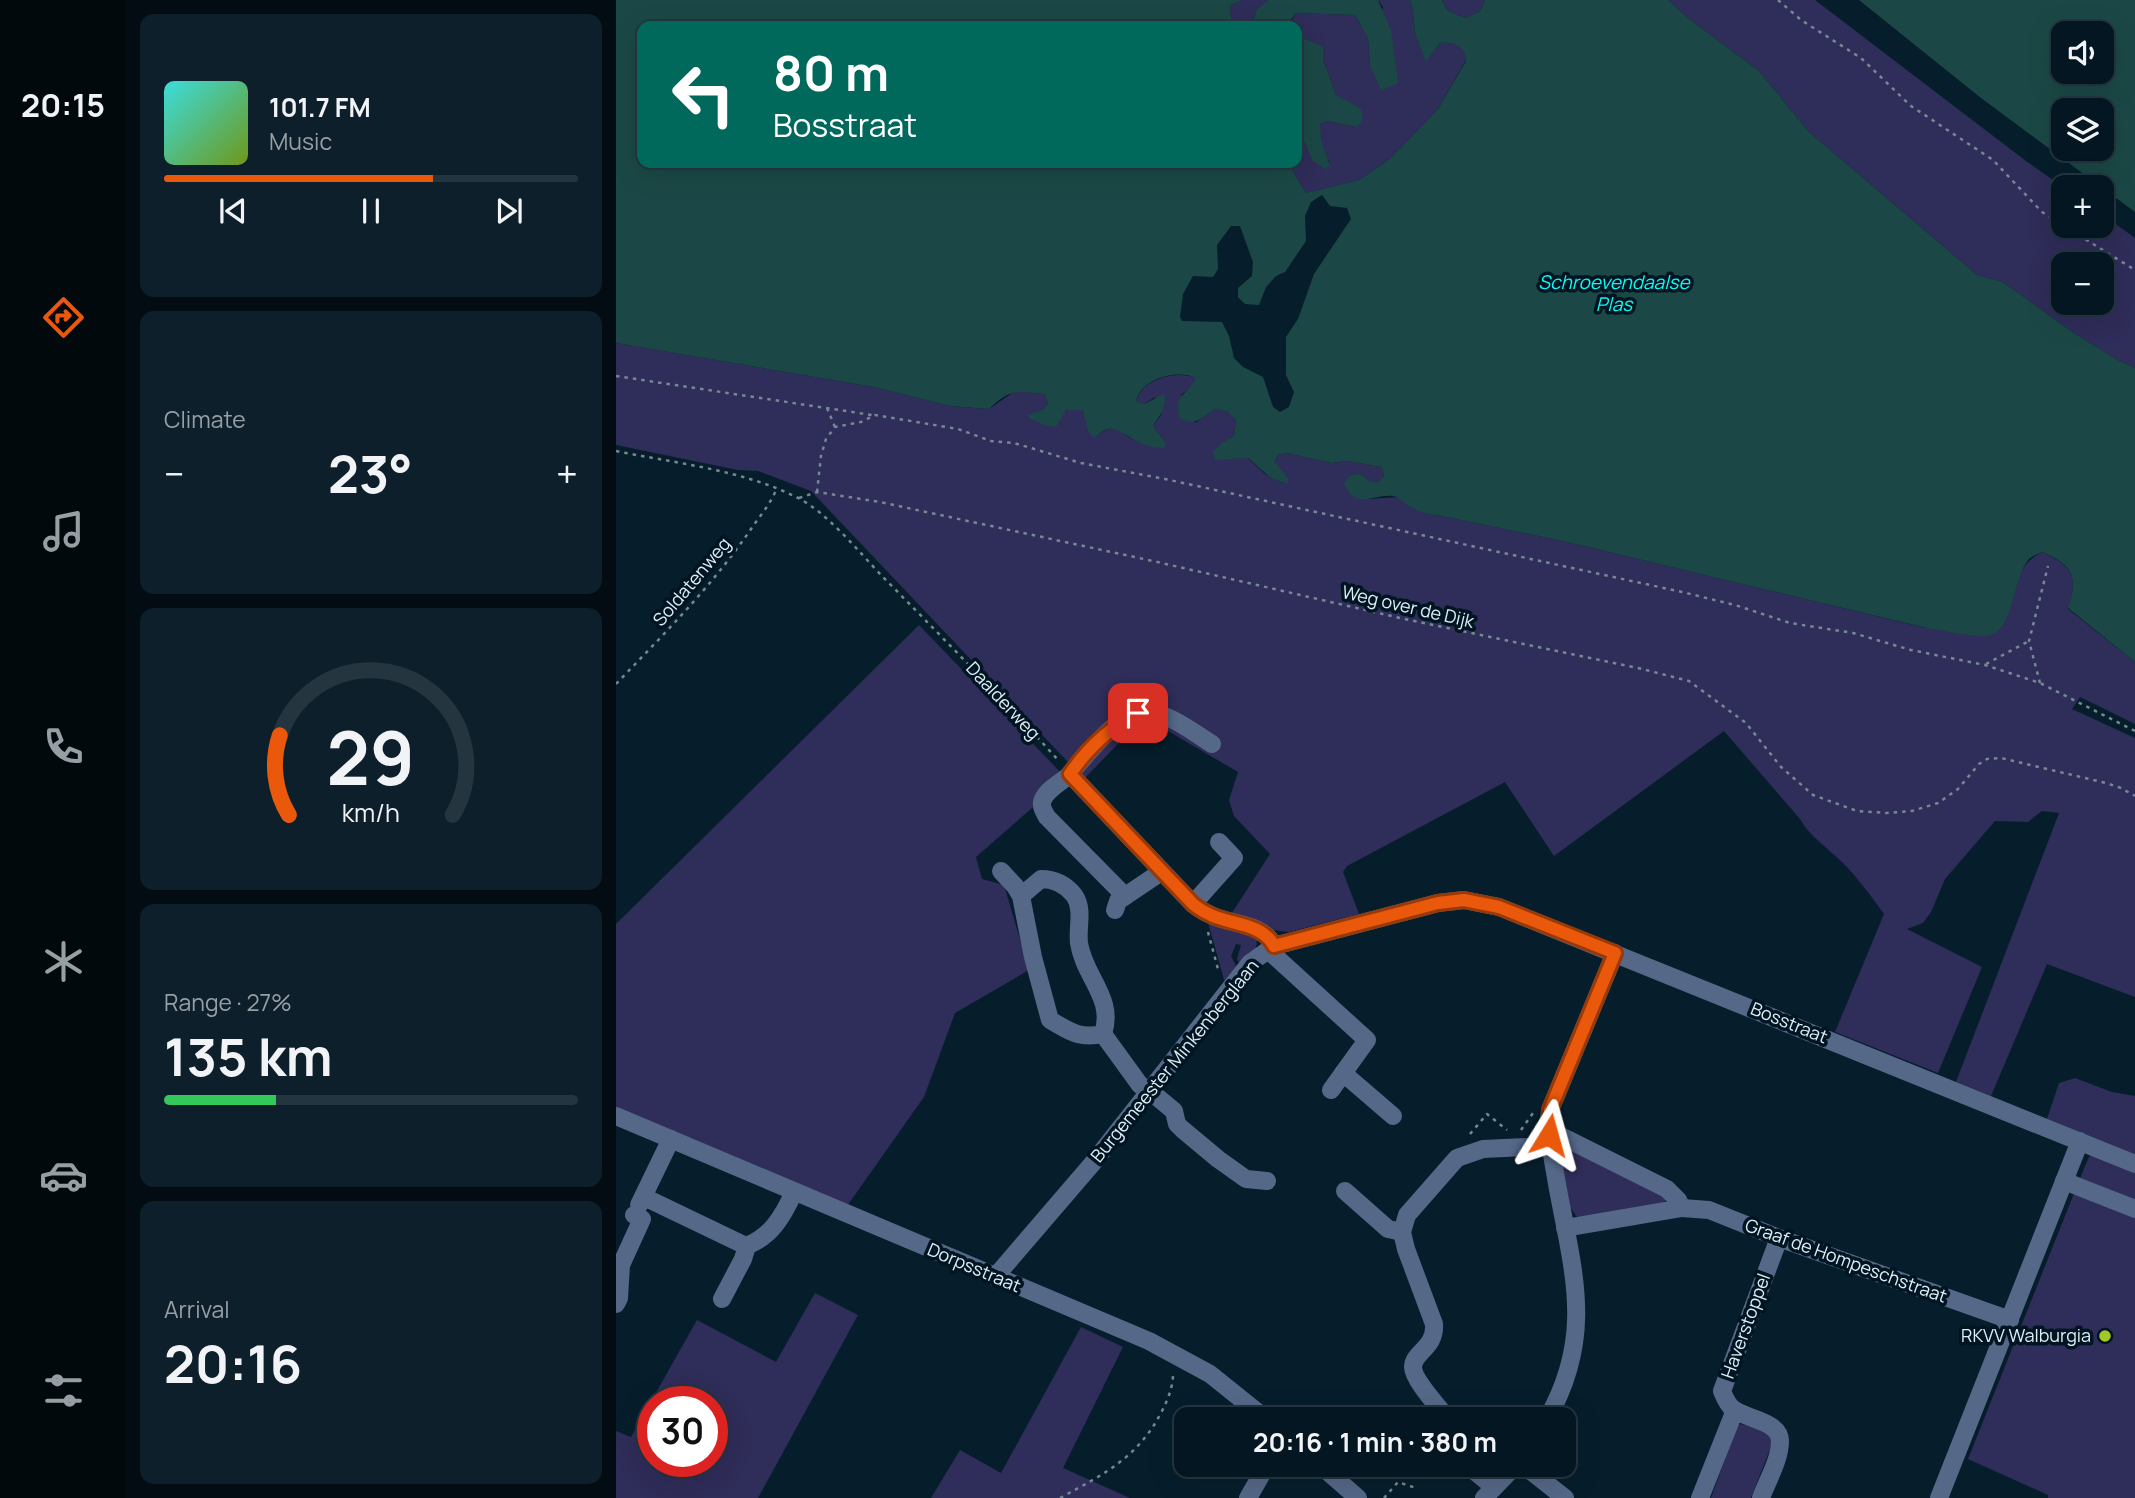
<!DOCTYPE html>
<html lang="en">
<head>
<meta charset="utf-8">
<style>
  :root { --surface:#041621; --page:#0d1f2a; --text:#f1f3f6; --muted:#979fa5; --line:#25353f; --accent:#ea580c }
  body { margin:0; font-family:Manrope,sans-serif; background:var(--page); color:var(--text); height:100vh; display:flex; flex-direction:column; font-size:26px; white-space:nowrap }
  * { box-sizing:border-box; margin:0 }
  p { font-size:23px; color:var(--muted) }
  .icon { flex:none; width:38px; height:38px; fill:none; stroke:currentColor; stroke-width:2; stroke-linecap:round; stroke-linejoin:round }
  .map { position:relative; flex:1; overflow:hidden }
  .side { display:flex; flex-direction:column; gap:14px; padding:14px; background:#020c12; width:490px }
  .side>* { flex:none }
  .banner { position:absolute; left:21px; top:21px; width:665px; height:147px; border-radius:14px; box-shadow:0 7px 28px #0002,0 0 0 2px var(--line); background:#00695c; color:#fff; overflow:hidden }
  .controls { position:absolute; left:1435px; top:21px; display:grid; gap:14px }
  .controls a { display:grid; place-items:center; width:63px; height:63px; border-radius:14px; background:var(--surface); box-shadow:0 7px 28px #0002,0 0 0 2px var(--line); font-size:35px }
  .speed { position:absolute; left:21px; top:1386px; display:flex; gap:14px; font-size:35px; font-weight:700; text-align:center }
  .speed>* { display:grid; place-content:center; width:91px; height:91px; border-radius:50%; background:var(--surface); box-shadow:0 7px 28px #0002,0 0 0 2px var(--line); line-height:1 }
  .speed .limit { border:10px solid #d22; background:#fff; color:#111 }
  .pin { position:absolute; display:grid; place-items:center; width:60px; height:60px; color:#fff; margin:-30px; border-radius:14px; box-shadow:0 4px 10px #0006 }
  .me { position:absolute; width:77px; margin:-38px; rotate:8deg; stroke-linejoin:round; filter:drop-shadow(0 0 5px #0008) }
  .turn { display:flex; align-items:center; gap:24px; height:147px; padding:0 21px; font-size:32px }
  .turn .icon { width:91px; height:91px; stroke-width:2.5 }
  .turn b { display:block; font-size:49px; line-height:60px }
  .big { font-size:52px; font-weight:700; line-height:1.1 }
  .side .card { flex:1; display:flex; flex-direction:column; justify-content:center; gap:10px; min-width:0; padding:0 24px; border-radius:14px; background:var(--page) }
  .side .dial { align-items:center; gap:0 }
  .dial svg { height:182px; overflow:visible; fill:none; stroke:var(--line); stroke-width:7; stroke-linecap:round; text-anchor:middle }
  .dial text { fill:var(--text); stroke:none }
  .song { display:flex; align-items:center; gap:21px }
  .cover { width:84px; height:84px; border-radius:10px; background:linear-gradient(135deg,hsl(180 70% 55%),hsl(80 70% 35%)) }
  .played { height:7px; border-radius:4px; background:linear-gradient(90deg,var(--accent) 65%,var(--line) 65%) }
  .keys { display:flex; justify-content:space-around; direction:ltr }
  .heat { display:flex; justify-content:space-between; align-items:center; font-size:38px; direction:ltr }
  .charge { height:10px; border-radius:5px; background:linear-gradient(90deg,#34c759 27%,var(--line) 0) }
  .trip { position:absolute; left:558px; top:1407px; width:402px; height:70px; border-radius:14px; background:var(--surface); box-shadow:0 7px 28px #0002,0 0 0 2px var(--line); font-weight:700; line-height:70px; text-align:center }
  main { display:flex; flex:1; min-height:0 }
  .menu { display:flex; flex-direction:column; width:126px; justify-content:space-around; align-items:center; background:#02090d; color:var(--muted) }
  .menu .icon { width:49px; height:49px }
  .menu .on { color:var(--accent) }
  .menu b { font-size:32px; color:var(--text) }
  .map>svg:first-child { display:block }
</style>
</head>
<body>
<main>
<nav class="menu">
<b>20:15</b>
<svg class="icon on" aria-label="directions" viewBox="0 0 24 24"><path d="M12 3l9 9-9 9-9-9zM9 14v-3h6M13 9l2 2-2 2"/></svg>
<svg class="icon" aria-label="music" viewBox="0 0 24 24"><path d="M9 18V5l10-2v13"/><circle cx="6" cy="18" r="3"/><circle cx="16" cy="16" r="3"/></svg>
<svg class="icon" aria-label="phone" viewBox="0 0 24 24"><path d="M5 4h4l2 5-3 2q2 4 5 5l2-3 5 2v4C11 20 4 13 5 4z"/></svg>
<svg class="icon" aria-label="climate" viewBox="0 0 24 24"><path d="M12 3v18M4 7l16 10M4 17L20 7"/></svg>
<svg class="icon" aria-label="car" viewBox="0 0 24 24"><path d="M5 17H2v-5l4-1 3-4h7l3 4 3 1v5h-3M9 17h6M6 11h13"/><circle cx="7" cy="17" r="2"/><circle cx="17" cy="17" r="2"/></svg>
<svg class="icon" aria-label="filters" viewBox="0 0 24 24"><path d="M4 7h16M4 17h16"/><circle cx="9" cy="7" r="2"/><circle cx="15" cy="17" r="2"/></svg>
</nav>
<section class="side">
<div class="card">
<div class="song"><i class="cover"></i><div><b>101.7 FM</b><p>Music</p></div></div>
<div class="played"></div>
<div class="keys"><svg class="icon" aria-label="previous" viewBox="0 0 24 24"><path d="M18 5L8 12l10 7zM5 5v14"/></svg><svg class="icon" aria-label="pause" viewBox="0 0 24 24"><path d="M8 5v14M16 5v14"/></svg><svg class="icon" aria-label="next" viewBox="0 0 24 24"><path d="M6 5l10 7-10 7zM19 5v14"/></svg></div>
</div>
<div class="card"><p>Climate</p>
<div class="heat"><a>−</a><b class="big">23°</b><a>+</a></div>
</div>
<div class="card dial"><svg viewBox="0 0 100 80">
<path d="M14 69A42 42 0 1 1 86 69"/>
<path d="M14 69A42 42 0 0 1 10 34" stroke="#ea580c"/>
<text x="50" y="56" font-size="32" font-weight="700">29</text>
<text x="50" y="72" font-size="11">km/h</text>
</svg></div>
<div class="card"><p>Range · 27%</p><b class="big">135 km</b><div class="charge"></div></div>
<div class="card"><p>Arrival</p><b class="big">20:16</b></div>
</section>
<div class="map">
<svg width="1519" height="1498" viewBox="0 0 1519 1498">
  <rect width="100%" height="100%" fill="#061e2c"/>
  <!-- green -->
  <g fill="#2f2d59" fill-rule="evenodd">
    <polygon points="626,0 654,0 641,9 635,26 618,26 614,13 615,5"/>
    <path d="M762,0H794L797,11L799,34L810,61L824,43C837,42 849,45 850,60L822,109L775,158L743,180L690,193L672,163H681V126L696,160L714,164L704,140V124L712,121L740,127L730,101L720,95L707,59L692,40H681V26H663L675,22L680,13L739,15L752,39L754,65L767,7Z"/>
    <polygon points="826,0 869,0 864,11 850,18 832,11"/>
    <path d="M1052,0H1199L1410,161L1447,187V226H1486V214L1519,238V368L1500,359L1458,333L1387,282L1361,275L1192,131L1143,71L1072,18ZM1447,264H1486V303H1447Z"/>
    <path d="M0,343L258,387L334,406L373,409L399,391L429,394L432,404L428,409L413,415L460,409L468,410L470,417L484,433C504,421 504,436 520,440C530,442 540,442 550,443L537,426L545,415L539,397L528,404L520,401C527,378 560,370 581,378L578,385L565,395L579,423L599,409L613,412L620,420L618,436L608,441L598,459L632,458L649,474L666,483L672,478L659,463L662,455L670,453L716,463L731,461L766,467L768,476L762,482L754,481L744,474L753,499L782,497C793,507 807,514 821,515L951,542L1310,628L1397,600C1403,578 1404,562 1427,552C1456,567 1463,575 1452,609L1519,662V724L1464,697L1456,709L1519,738V997L1431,964L1375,1096L1340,1082L1443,813L1426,811L1412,822L1379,821L1329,879L1315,912L1307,923L1291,929L1366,967L1322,1073L1219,1032L1268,914C1255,896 1242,878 1226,862C1211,847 1195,838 1184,819L1108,731L938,856L889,782L731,866L727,872L743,914L673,932L657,930L614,916L654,854L618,816L613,800L622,772L528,717L468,779L195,491L142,471L122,470L0,445Z"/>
    <polygon points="303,625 450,778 360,857 366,879 388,885 413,970 339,1013 308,1097 231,1206 0,1108 0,924"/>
    <polygon points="591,919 637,933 641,939 640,949 624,964 621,959 625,945 620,944 615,956 621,968 609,983"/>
    <polygon points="1459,1078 1496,1092 1519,1096 1519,1155 1431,1119 1443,1083"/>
    <polygon points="951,1143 1051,1198 1046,1206 961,1217 954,1207 942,1145"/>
    <polygon points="1477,1153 1519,1170 1519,1498 1432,1498 1432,1495 1352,1459 1469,1166 1473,1157"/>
    <path d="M199,1293L242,1315L142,1498H0V1431L15,1437L81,1320L160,1362ZM37,1402H96V1461H37Z"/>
    <polygon points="465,1327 507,1347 447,1468 514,1498 315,1498 344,1450 385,1473"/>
    <polygon points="1122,1424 1143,1427 1155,1436 1156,1444 1135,1498 1095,1498"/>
  </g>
  <!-- water -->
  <g fill="#1b4846" fill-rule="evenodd">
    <path d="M0,0H626L615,5L614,13L618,26H26V163H672L690,193L743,180L775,158L822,109L850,61C849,45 837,42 824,43L810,62L799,34L797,11L794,0H826L832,11L850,18L864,11L869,0H1052L1072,18L1143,71L1192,131L1361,275L1387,282L1458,333L1500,359L1519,368V662L1452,608C1463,575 1456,566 1427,552C1422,554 1416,556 1413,559C1396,578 1399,633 1370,636C1354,637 1327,630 1311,628L951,542L821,515C809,514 800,511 790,504C789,503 782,498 781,497C761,490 740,514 728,483L733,476L744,474L754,481L762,482L768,476L766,467L731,461L716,463L670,453L662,455L659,462L672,478V483C655,483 644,467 632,458L599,460L597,452L608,441L618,436L620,420L612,412L599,409C586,418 578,427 564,418C556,394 573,395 580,378C561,369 526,378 520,401L528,404L548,394C552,405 543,417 537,426L550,443L549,448C537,448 527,445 517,439C499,430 496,422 478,438L472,431L467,410H450L440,427L428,425L413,418L412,415L428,409L432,404L429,394C400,391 395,388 373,409L334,406L258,387L0,343ZM706,195L714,206L731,208L735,219L698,274L682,319L670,337V375L678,392L673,407L664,412L657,407L647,377L627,367L618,358L613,336L606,322L566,321L564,317L567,294L577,276L597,277L602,269L601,245L615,226H624L637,262L636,276L622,288V297L629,304L643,305L650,287L660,276L669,272L690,241L689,216L695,202Z"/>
    <path d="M653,0H762L775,30L782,83L765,91L754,65L752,39L739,15L680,13C669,30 654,26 635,26L641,9Z"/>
    <path d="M1243,0H1519V212L1365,98ZM1447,33H1486V72H1447ZM1447,110H1486V149H1447Z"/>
    <polygon points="681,40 692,40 707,47 707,59 720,95 744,108 747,115 745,123 740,127 712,121 704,124 705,140 714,165 709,169 696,160 681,126"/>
  </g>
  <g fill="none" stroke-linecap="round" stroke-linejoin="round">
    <!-- path -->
    <g stroke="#758894" stroke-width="2.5" stroke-dasharray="3.5 5" stroke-linecap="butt">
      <polyline points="1162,0 1185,20 1245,58 1295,106 1377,160 1426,212 1447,225"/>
      <polyline points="1448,226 1519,270"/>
      <polyline points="0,376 256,415"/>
      <polyline points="211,408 219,427"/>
      <path d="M0,451C58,463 127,470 180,497C210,511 243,552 266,576C326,637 386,698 443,761"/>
      <polyline points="201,492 205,456 210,439 219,427 245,422 259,415 342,429 375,441 398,443 465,463 549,479 1066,592 1119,605 1174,623 1237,633 1295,650 1369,665 1424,683 1519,731"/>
      <polyline points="183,498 201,492 264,502 537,561 784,618 1022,668 1073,681 1130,723 1165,767 1197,795 1241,811 1270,813 1296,811 1322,803 1342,789 1363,764 1371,759 1385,758 1490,783 1505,788 1519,796"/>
      <polyline points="1370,664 1413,641"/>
      <polyline points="1424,683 1413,641 1432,566"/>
      <path d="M0,684C48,634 96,586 135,529C144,516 155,503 161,488"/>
      <polyline points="592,932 603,973"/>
      <polyline points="905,1130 917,1113"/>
      <polyline points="854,1134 871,1114 891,1130"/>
      <path d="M444,1498C488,1474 522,1458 546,1411C552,1399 557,1387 557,1374"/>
      <polyline points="768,1498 782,1482 800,1488"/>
    </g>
    <!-- minor -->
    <g stroke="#556888" stroke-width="18">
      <path d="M454,774L577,904C583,909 590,913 597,916C618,925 647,923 658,946"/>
      <path d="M385,871L399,886L405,896L417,957L434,1020C455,1032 463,1039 487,1034C499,998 468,977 463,943C461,927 468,909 458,895C449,884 439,879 425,879L405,896"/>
      <path d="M509,896L431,817C428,812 425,807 426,802C429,790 445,783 453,775C469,757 498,718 522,713C548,708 575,731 596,744"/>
      <polyline points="577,904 618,858 603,842"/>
      <polyline points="499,910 502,901 545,872"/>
      <polyline points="652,950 751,1040 715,1090"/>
      <polyline points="487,1034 524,1085 534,1091 558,1111 561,1124 566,1129 602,1159 630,1179 651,1181"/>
      <polyline points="727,1073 777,1116"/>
      <polyline points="0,1116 533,1341 594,1374 650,1419"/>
      <polyline points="933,1135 945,1136 1051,1189 1062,1200 1066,1208 1093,1210 1163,1238 1394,1320"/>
      <polyline points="1448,1181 1519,1209"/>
      <polyline points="729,1191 772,1229 786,1232"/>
      <path d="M28,1197L130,1246C155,1237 167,1216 178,1192"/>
      <polyline points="23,1205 55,1139"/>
      <polyline points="949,1228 1066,1208"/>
      <polyline points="379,1277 476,1164 634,963 658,946 822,903 848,900 883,907 1519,1164"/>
      <polyline points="106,1299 127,1259 131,1246"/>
      <polyline points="0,1304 3,1298 5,1265 26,1219 18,1215"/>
      <path d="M834,1419L828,1414C820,1404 797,1379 797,1367C797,1352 820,1348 818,1324L790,1249L786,1232L791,1215L841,1158L867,1149L935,1146"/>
      <path d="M931,1419C979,1335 957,1272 941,1184C937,1159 931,1135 934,1110L999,953"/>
      <polyline points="704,1465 742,1498"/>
      <polyline points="851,1465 878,1487"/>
      <polyline points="902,1465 916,1472 949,1498"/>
      <polyline points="632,1498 651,1465"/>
      <polyline points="868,1498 900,1465"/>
      <polyline points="1084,1498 1119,1410"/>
      <path d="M1145,1498C1151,1481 1164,1460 1164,1441C1164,1421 1130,1419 1117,1409C1111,1404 1109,1398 1106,1391L1163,1238"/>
      <polyline points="1323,1498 1464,1141"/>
    </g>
  </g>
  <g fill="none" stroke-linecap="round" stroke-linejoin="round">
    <defs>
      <path id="route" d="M522,713C495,727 471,749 454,774L577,904C583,909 590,913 597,916C618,925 647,924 658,946L822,903L848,900L883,907L999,953L934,1110L933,1135"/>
    </defs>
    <!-- route casing -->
    <use href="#route" stroke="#983908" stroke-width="18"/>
    <!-- route -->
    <use href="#route" stroke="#ea580c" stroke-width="12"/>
  </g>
  <!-- markers -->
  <circle fill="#a4c825" stroke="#001522" stroke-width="2.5" cx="1489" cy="1336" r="7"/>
  <g text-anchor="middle" stroke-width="7" stroke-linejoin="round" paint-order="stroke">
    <!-- street labels -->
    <g font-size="18" fill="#dfedf7" stroke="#001522">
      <text transform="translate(76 582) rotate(-50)" y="6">Soldatenweg</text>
      <text transform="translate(792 607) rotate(13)" y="6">Weg over de Dijk</text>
      <text transform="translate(387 701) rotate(47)" y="6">Daalderweg</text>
      <text transform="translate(1173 1023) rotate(22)" y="6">Bosstraat</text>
      <text transform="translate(559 1061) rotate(-51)" y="6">Burgemeester Minkenberglaan</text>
      <text transform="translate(1230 1261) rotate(20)" y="6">Graaf de Hompeschstraat</text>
      <text transform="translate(358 1268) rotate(23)" y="6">Dorpsstraat</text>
      <text transform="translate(1130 1326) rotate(-70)" y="6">Haverstoppel</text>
    </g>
    <!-- poi labels -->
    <g font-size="18" fill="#dfedf7" stroke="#001522" text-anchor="end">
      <text x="1475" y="1342">RKVV Walburgia</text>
    </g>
    <!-- water labels -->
    <g font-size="19" font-style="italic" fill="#0bfaf3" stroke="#001522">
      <text x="998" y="289">Schroevendaalse<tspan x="998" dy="22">Plas</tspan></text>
    </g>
  </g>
</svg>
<div class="controls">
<a><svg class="icon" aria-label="sound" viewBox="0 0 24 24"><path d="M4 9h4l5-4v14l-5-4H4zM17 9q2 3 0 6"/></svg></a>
<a><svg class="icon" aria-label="layers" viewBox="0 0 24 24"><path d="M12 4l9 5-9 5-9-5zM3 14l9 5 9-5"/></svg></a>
<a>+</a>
<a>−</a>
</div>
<div class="speed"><div class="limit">30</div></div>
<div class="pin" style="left:522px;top:713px;background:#d93025"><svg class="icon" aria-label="arrive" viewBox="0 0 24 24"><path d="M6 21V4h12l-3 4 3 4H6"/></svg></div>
<svg class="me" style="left:933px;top:1135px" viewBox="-20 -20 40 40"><path d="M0-17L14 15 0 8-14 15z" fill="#ea580c" stroke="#fff" stroke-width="4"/></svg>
<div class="trip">20:16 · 1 min · 380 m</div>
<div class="banner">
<div class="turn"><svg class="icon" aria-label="left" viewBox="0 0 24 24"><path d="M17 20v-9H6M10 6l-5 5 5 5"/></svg><div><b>80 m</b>Bosstraat</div></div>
</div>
</div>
</main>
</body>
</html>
